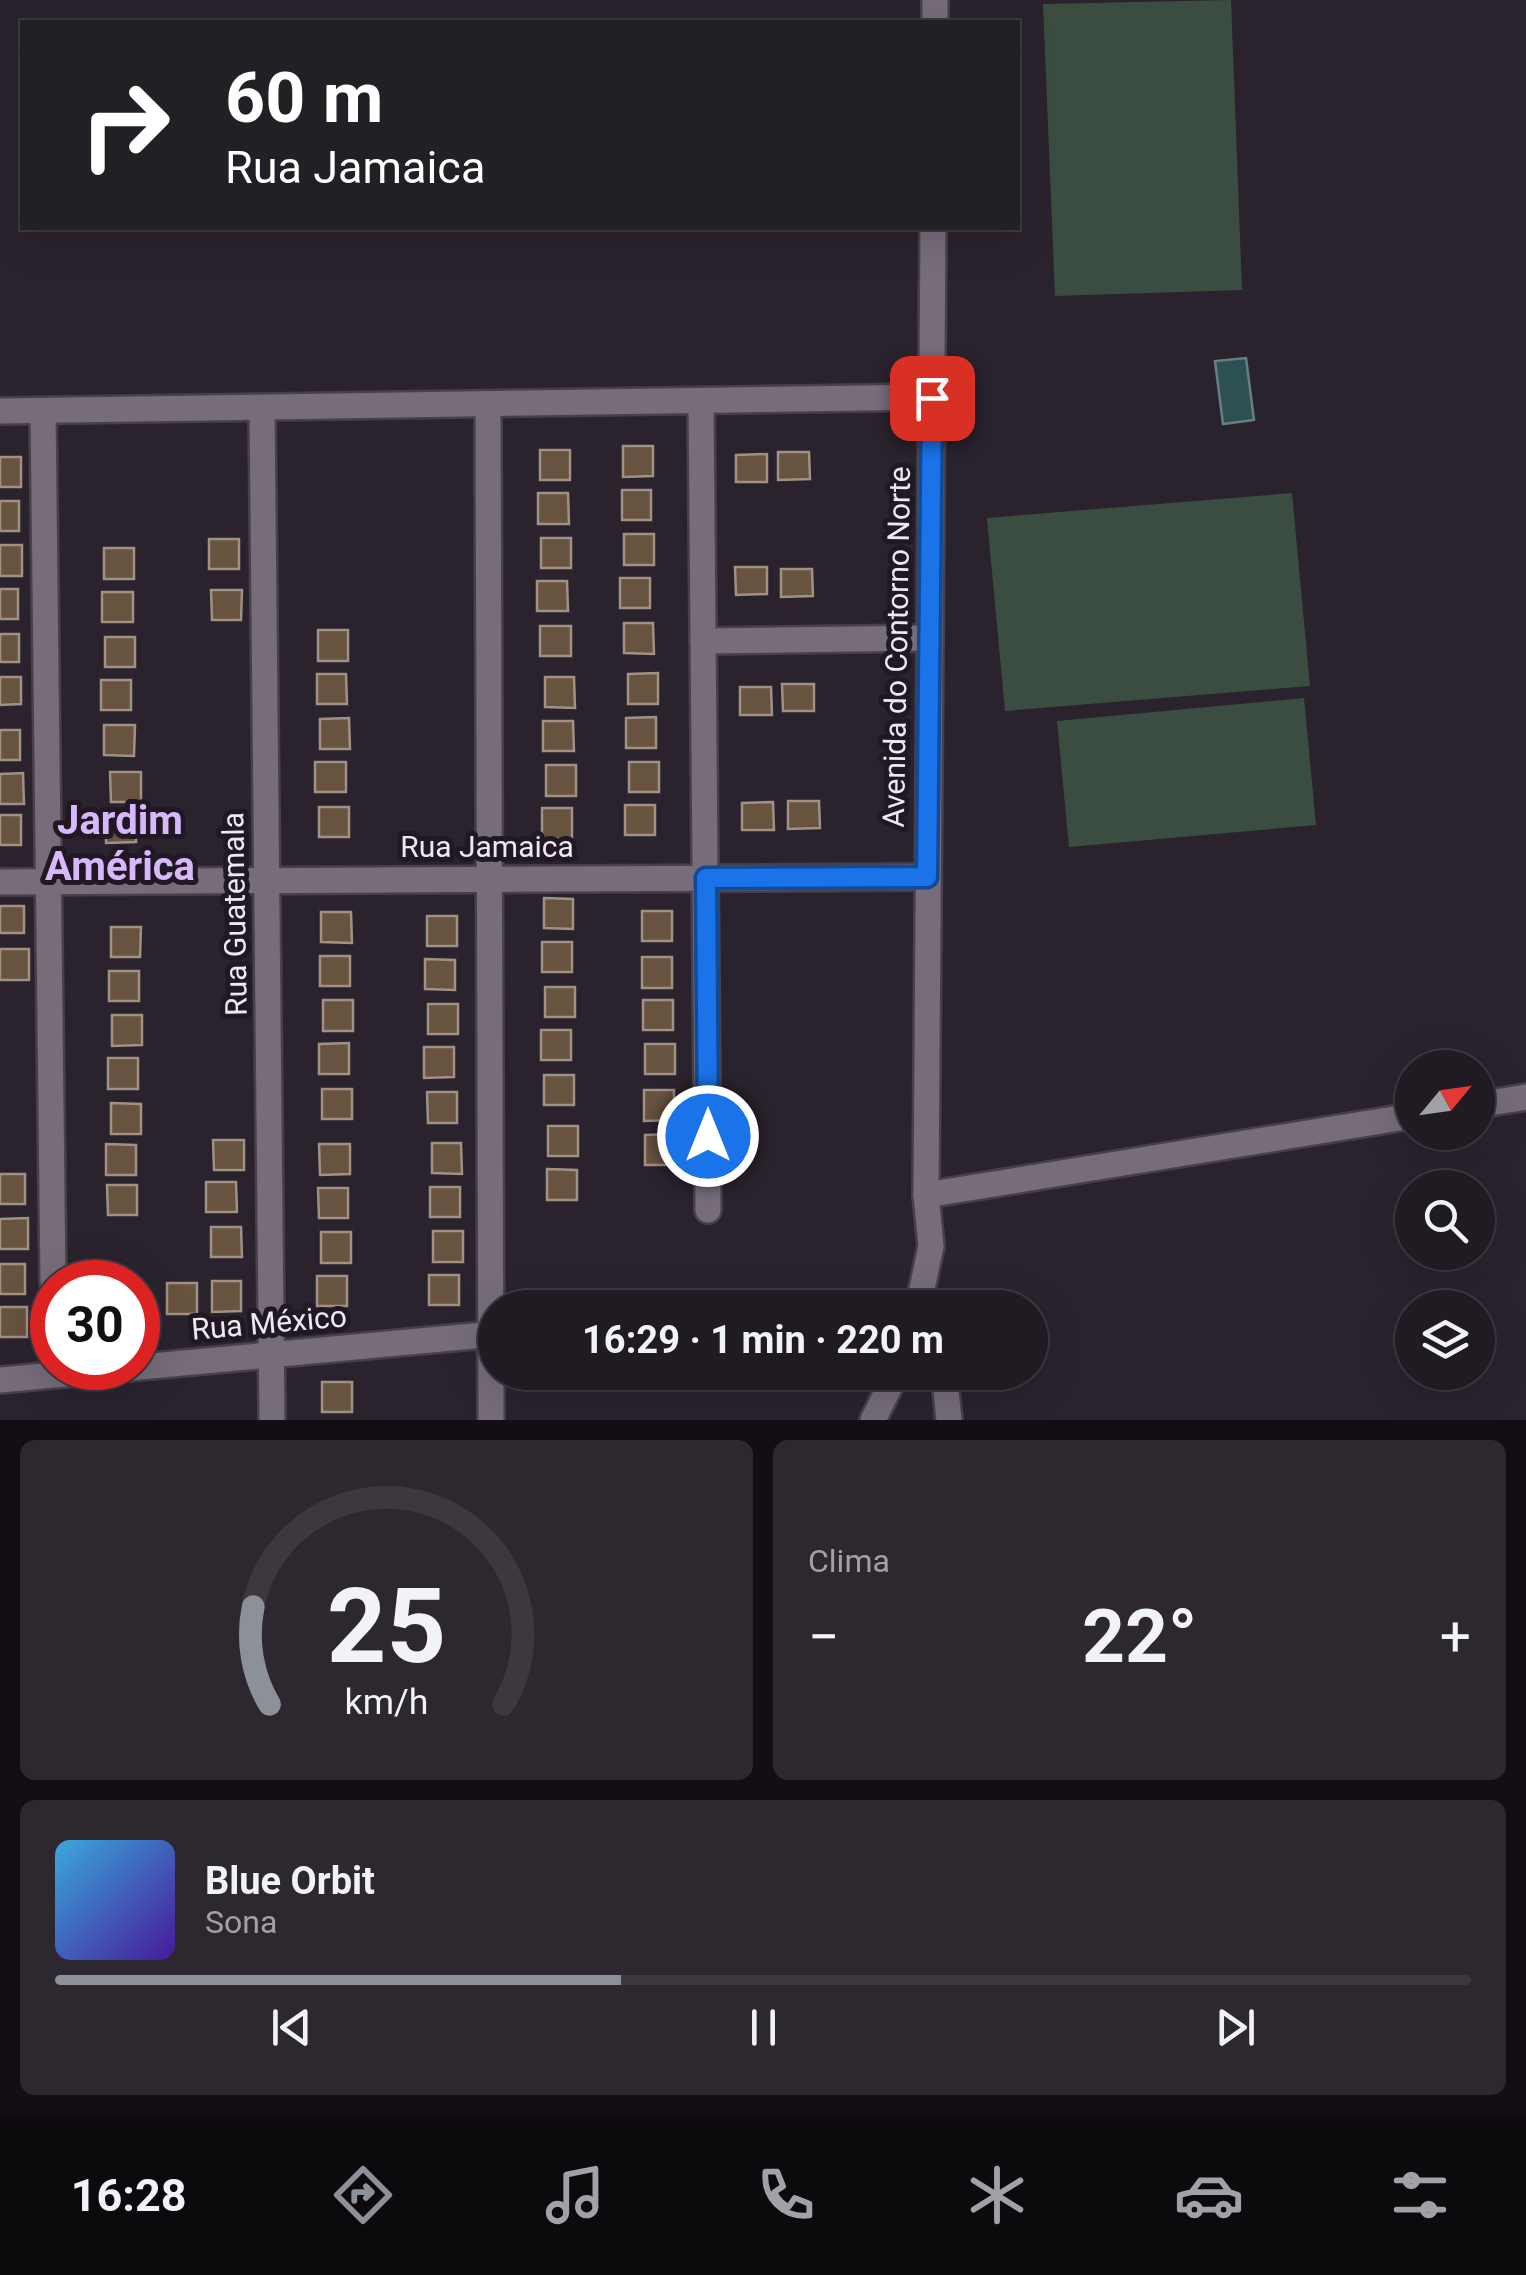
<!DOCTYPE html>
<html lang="pt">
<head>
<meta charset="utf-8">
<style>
  :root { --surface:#201a22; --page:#2d272f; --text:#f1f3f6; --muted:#a2a1a5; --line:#3d3840; --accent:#8c9099 }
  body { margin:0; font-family:Roboto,sans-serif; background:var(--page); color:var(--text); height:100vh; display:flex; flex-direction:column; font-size:38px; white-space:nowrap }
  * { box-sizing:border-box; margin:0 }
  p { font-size:32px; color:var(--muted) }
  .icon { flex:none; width:55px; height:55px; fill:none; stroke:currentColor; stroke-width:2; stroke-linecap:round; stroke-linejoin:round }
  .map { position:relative; height:1420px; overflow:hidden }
  .drawer { display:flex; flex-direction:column; gap:20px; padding:20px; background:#120e13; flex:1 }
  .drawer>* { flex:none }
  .banner { position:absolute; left:20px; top:20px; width:1000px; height:210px; border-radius:0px; box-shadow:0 10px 40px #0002,0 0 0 2px var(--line); background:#202124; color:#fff; overflow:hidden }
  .needle { width:65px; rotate:61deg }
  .buttons { position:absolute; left:1395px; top:1050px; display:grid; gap:20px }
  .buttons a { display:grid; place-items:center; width:100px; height:100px; border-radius:50%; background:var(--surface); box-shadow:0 10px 40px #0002,0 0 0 2px var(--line); font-size:50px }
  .speed { position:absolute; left:30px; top:1260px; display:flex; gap:20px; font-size:50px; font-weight:700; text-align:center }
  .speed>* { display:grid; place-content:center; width:130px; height:130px; border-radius:50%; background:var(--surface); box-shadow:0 10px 40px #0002,0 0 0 2px var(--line); line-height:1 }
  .speed .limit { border:15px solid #d22; background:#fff; color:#111 }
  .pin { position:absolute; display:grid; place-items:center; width:85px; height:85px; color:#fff; margin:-42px; border-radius:20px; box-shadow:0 5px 15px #0006 }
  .me { position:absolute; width:110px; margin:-55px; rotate:0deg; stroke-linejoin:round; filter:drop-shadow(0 0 8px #0008) }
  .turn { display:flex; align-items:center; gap:35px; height:210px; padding:0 40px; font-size:45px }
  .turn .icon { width:130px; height:130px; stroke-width:2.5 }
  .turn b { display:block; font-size:70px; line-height:85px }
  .big { font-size:75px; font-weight:700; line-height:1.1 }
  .drawer .widget { flex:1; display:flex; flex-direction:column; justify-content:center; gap:15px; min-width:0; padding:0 35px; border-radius:15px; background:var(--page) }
  .drawer .dial { align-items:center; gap:0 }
  .dial svg { height:260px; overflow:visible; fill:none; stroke:var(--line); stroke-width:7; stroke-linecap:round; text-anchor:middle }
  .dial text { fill:var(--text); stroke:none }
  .song { display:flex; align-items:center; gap:30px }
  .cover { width:120px; height:120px; border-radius:15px; background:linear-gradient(135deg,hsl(200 70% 55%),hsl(260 70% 35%)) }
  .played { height:10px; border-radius:5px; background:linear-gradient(90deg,var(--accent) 40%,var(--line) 40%) }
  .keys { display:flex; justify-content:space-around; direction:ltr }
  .heat { display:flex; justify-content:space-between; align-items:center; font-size:55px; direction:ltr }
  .drawer .tiles { flex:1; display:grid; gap:20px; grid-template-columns:1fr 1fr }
  .widget:last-child { grid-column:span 2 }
  .trip { position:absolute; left:478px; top:1290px; width:570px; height:100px; border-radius:50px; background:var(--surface); box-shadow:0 10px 40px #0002,0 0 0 2px var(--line); font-weight:700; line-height:100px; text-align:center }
  .dock { display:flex; height:160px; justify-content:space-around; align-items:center; background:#0d0a0e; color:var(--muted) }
  .dock .icon { width:70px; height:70px }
  .dock .selected { color:var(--accent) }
  .dock b { font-size:45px; color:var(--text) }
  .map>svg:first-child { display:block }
</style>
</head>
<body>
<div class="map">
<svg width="1526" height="1420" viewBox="0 0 1526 1420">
  <rect width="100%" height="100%" fill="#2a222d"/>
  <!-- green -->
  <g fill="#3b4d40">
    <polygon points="1231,0 1242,290 1055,296 1043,4"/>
    <polygon points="1292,493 1310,686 1005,711 987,518"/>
    <polygon points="1304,698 1316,825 1069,847 1057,721"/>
  </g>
  <!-- water -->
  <polygon fill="#2d5053" stroke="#677e82" stroke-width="2.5" points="1246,358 1254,420 1223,424 1215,361"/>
  <!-- building -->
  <g fill="#68533f" stroke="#9f9185" stroke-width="2.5">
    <polygon points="623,446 653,446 653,476 623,477"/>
    <rect x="540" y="450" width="30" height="30"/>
    <polygon points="778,452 809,452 810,479 778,480"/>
    <polygon points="767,454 767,482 736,482 736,455"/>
    <rect x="0" y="457" width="21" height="30"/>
    <rect x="622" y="490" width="29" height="30"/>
    <polygon points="538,493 568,493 569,524 538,524"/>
    <rect x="0" y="501" width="19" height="30"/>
    <rect x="624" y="534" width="30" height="31"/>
    <rect x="541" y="538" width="30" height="30"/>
    <rect x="209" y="539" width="30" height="30"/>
    <rect x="0" y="545" width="22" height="31"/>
    <rect x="104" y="548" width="30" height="31"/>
    <polygon points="735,567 767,567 767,594 736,595"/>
    <polygon points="781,569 812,569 813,596 781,597"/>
    <rect x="620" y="578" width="30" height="30"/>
    <polygon points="537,581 567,581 568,611 537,611"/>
    <rect x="0" y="589" width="18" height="30"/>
    <polygon points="211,590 242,590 241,620 212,620"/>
    <rect x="102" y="592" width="31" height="30"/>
    <polygon points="624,623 653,623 654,654 624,653"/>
    <rect x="540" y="626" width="31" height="30"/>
    <rect x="318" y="630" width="30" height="31"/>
    <rect x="0" y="634" width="19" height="28"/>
    <rect x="105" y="637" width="30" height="30"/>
    <polygon points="658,673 658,704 628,704 628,674"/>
    <polygon points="317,674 346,674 347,704 317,704"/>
    <polygon points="0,677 21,677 21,704 0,705"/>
    <polygon points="545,677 574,677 575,708 545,707"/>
    <rect x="101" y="680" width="30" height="30"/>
    <polygon points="782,684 814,684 814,711 783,711"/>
    <polygon points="740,687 771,687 772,715 740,715"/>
    <polygon points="656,717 656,748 626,748 626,718"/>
    <polygon points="349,718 350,749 320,749 320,719"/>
    <polygon points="543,721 573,721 574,751 543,751"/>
    <polygon points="104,725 135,725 134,756 104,755"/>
    <rect x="0" y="730" width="20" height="30"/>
    <rect x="315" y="762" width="31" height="30"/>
    <rect x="629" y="762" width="30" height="30"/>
    <rect x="546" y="765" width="30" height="31"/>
    <polygon points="110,772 141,772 141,802 111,802"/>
    <polygon points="23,773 24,804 0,804 0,774"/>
    <polygon points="788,801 819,801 820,828 788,829"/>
    <polygon points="773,802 774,830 742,830 742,803"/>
    <rect x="625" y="805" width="30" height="30"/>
    <rect x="319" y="807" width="30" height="30"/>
    <rect x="542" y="808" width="30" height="31"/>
    <polygon points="106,812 136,812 136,842 106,843"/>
    <rect x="0" y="815" width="21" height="30"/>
    <polygon points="544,898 573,899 573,929 544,928"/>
    <rect x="0" y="906" width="24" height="27"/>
    <rect x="642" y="911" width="30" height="30"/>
    <polygon points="321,912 351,912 352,943 321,942"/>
    <rect x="427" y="916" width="30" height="30"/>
    <polygon points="111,927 141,927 140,957 111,957"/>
    <rect x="542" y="942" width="30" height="30"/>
    <rect x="0" y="949" width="29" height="31"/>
    <rect x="320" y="956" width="30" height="30"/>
    <rect x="642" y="957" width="30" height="31"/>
    <polygon points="425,959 455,960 455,990 425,989"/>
    <rect x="109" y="971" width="30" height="30"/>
    <rect x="545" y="987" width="30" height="30"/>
    <rect x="323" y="1000" width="30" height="31"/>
    <rect x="643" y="1000" width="30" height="30"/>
    <rect x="428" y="1004" width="30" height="30"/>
    <polygon points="112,1015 142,1015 142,1045 112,1046"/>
    <rect x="541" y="1030" width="30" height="30"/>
    <polygon points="349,1043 349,1074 319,1074 319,1044"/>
    <rect x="645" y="1044" width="30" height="30"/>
    <polygon points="424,1047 454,1047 454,1077 424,1078"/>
    <rect x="108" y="1058" width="30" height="31"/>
    <rect x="544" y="1075" width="30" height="30"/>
    <rect x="322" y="1089" width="30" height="30"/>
    <polygon points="644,1090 674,1090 674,1120 644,1121"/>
    <polygon points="427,1092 457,1092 457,1123 428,1123"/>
    <polygon points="111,1103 141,1104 141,1134 111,1134"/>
    <rect x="548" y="1126" width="30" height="30"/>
    <polygon points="675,1134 675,1165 645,1165 645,1135"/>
    <polygon points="213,1140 244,1140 244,1170 214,1170"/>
    <polygon points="432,1143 461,1143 462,1174 432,1173"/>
    <polygon points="106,1144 136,1145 136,1175 106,1175"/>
    <polygon points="319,1144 350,1144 350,1174 320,1175"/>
    <polygon points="547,1169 577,1170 577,1200 547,1200"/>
    <rect x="0" y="1174" width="25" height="30"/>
    <polygon points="206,1182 236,1182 237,1212 206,1212"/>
    <polygon points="107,1185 137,1185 137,1215 108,1215"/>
    <rect x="430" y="1187" width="30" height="30"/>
    <polygon points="318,1188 348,1188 348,1218 319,1218"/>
    <polygon points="28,1218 28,1249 0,1249 0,1219"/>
    <polygon points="211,1227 241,1227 242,1257 211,1257"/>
    <rect x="433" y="1231" width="30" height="31"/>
    <rect x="321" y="1232" width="30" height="31"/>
    <rect x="0" y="1264" width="25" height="30"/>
    <rect x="429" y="1275" width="30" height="30"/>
    <rect x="317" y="1276" width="30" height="30"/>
    <polygon points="212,1281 241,1281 241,1311 212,1312"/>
    <rect x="167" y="1283" width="30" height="31"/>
    <rect x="0" y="1307" width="27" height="30"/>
    <polygon points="548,1372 578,1372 578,1383 548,1382"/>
    <rect x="322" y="1382" width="30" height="30"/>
  </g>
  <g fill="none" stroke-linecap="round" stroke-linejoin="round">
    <defs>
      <g id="minor">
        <polyline points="935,22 935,0"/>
        <polyline points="701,401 708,1210"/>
        <polyline points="488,404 491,1420"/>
        <polyline points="262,408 272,1420"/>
        <polyline points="0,411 932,397"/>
        <polyline points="43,411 53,1282"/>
        <polyline points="703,641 929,638"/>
        <polyline points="0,882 927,877"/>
        <polyline points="1478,1105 1526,1097"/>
        <polyline points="926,1195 1412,1116"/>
        <polyline points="931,1246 926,1195 933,228"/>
        <polyline points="0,1380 495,1334"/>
      </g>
      <g id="tertiary">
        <polyline points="918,1308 931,1246"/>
        <polyline points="944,1372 949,1420"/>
        <polyline points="873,1420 897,1372"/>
      </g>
    </defs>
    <!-- minor casing -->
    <use href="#minor" stroke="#47404a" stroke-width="30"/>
    <!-- tertiary casing -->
    <use href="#tertiary" stroke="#47404a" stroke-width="30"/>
    <!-- minor -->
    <use href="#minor" stroke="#766c7a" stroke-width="25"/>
    <!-- tertiary -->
    <use href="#tertiary" stroke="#766c7a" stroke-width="25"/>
  </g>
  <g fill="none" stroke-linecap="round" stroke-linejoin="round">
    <defs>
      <polyline id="route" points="708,1136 706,878 927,877 932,398"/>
    </defs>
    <!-- route casing -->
    <use href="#route" stroke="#114b97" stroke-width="25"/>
    <!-- route -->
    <use href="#route" stroke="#1a73e8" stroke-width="18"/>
  </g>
  <g text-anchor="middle" stroke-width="10" stroke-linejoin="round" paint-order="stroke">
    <!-- street labels -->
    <g font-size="30" fill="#eee8f0" stroke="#201823">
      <text transform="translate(897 647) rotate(-89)" y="10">Avenida do Contorno Norte</text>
      <text x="487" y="857">Rua Jamaica</text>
      <text transform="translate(235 914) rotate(-91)" y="10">Rua Guatemala</text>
      <text transform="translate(269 1323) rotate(-5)" y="10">Rua México</text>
    </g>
    <!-- district labels -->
    <g font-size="40" font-weight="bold" fill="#d8b8fc" stroke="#201823">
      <text x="120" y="834">Jardim<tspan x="120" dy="46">América</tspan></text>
    </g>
  </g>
</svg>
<div class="buttons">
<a><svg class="needle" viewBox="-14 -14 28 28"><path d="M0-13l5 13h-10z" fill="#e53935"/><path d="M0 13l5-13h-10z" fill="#a2a1a5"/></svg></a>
<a><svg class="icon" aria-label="search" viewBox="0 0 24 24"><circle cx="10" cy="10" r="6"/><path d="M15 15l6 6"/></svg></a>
<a><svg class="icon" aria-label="layers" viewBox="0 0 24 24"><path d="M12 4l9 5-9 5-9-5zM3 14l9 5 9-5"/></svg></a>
</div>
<div class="speed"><div class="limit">30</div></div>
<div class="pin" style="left:932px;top:398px;background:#d93025"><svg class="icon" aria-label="arrive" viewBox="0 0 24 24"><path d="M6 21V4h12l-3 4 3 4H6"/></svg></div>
<svg class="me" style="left:708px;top:1136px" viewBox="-20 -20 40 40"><circle r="17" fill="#1a73e8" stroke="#fff" stroke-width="3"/><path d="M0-11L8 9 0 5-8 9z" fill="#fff"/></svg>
<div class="trip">16:29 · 1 min · 220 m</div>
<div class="banner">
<div class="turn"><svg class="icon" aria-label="right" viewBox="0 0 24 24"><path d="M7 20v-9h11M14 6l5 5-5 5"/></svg><div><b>60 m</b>Rua Jamaica</div></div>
</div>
</div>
<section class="drawer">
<div class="tiles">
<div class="widget dial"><svg viewBox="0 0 100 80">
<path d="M14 69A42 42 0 1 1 86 69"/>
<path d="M14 69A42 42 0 0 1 9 39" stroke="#8c9099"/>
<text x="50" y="56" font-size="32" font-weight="700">25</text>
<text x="50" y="72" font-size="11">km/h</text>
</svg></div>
<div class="widget"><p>Clima</p>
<div class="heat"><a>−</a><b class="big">22°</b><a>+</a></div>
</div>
<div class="widget">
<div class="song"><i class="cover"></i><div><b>Blue Orbit</b><p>Sona</p></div></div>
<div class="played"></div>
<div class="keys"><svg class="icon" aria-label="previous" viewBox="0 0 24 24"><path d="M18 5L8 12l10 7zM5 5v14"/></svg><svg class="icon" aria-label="pause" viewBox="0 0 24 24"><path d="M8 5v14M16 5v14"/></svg><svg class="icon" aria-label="next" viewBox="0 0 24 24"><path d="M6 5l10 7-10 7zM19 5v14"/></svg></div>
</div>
</div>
</section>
<nav class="dock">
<b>16:28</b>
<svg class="icon selected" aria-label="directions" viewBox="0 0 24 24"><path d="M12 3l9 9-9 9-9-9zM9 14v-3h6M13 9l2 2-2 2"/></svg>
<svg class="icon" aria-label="music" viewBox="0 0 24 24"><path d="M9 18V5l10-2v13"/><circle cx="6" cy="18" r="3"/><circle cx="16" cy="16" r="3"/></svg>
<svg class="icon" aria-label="phone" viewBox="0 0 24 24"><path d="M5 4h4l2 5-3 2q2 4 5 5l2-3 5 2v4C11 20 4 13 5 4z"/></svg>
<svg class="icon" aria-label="climate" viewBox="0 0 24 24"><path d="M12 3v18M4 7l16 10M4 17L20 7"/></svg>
<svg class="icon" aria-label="car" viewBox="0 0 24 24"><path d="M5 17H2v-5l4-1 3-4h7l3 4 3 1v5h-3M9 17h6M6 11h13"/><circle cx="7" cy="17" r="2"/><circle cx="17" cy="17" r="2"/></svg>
<svg class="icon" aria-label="filters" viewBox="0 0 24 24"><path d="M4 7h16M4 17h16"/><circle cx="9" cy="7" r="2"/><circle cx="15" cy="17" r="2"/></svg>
</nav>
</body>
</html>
